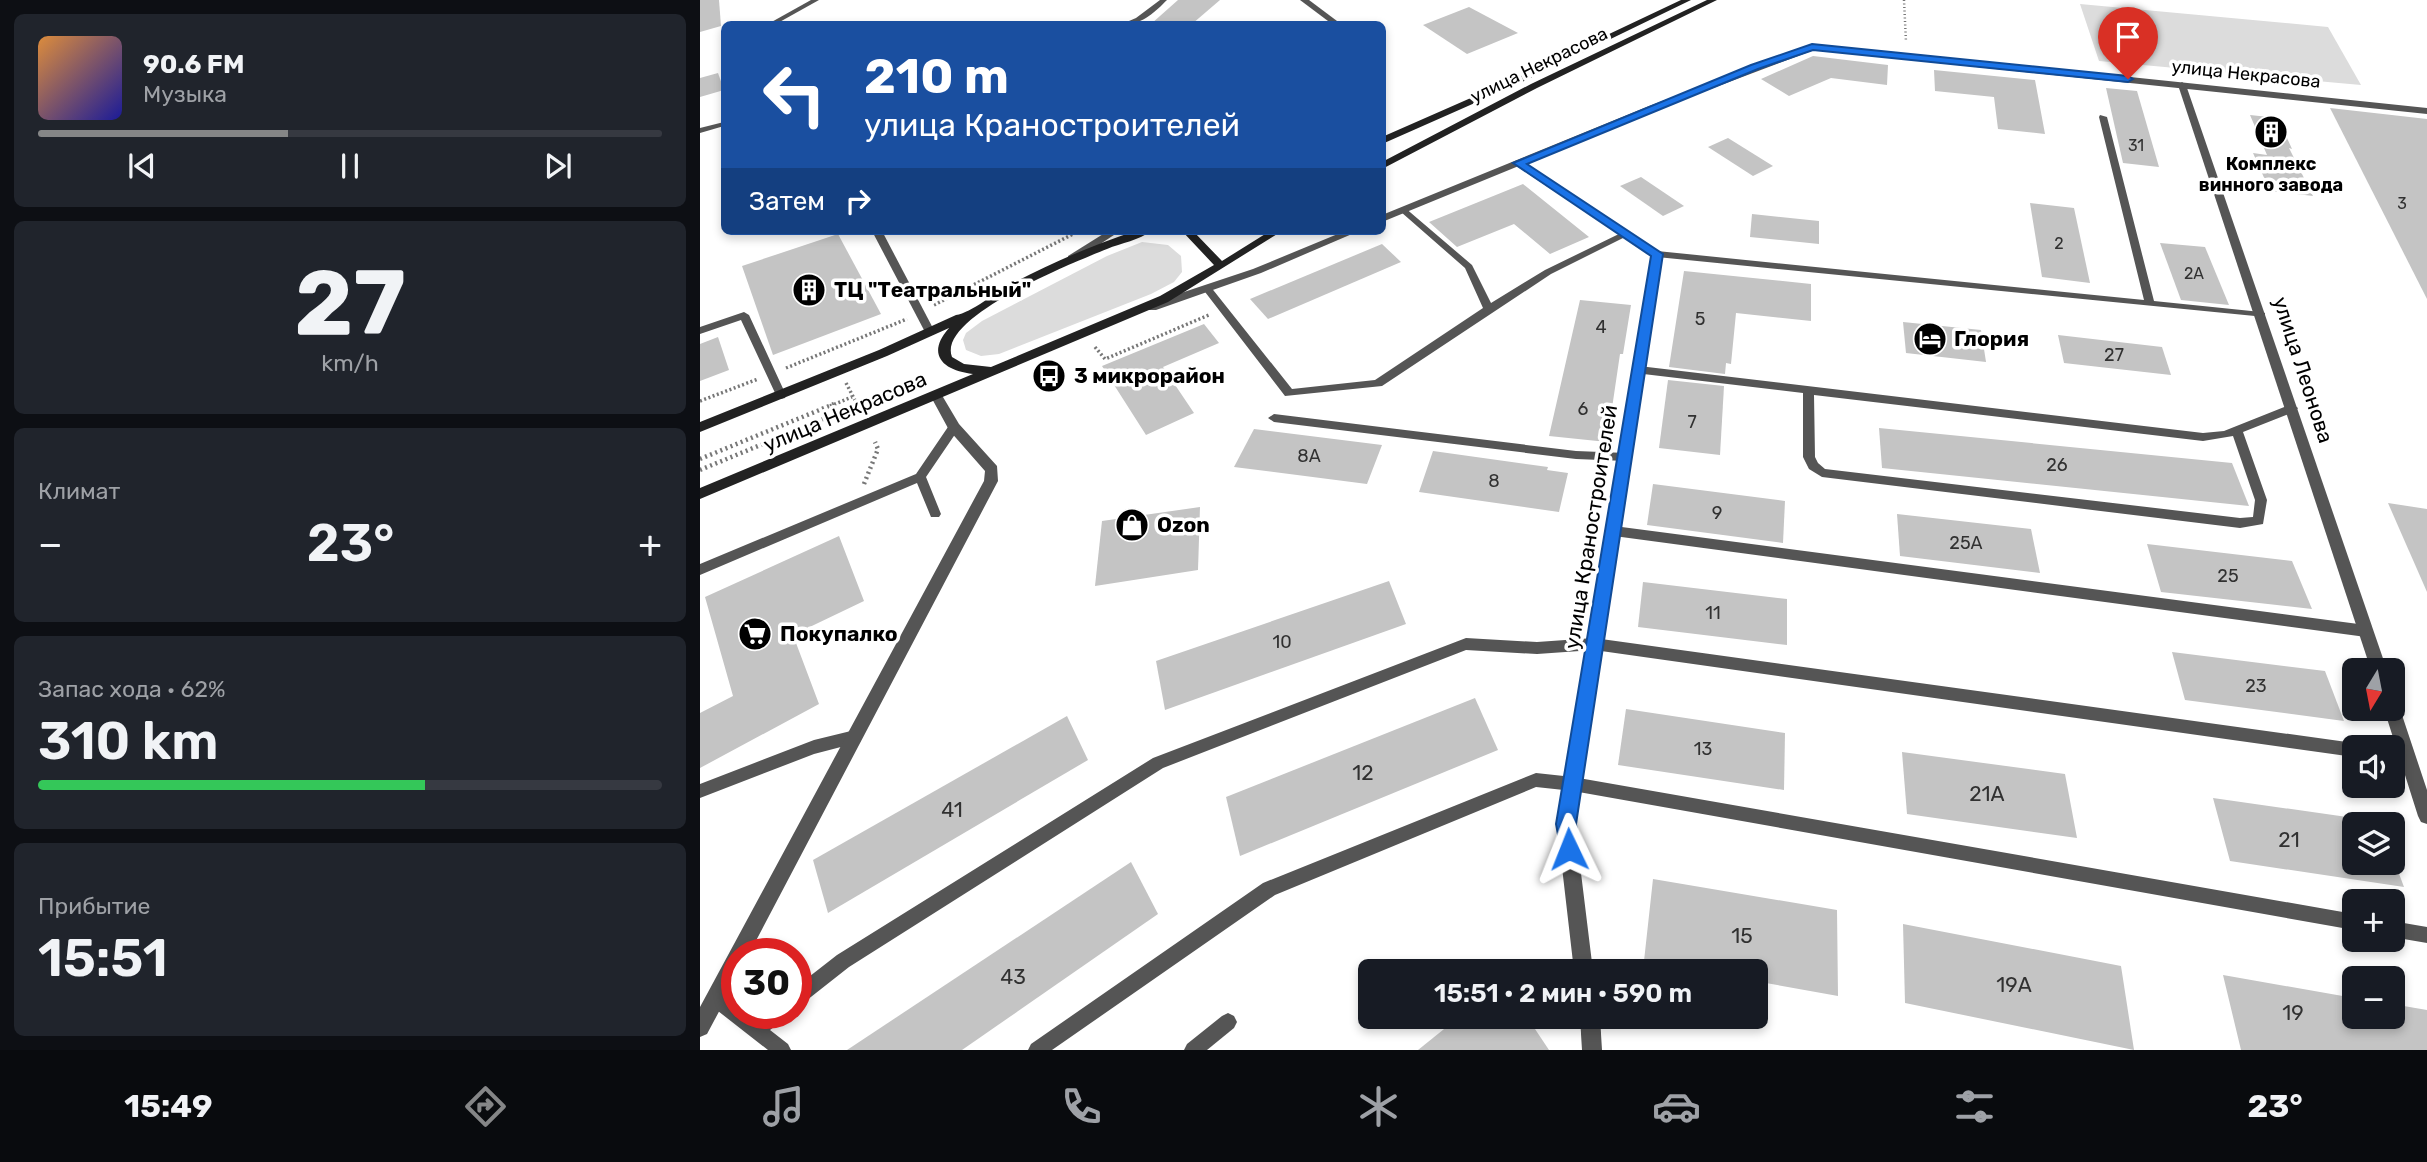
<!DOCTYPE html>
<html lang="ru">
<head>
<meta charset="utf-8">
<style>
  :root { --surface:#171b24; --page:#20242c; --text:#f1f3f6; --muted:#9ea1a6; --line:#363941; --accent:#858687 }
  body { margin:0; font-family:Rubik,sans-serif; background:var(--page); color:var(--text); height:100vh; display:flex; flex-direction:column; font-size:26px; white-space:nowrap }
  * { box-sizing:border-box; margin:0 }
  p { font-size:23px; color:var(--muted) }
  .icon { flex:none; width:38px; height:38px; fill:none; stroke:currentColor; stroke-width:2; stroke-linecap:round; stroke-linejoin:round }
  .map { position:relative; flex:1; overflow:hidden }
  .panel { display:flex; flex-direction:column; gap:14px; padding:14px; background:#0d0f14; width:700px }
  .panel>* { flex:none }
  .top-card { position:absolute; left:21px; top:21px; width:665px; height:214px; border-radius:10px; box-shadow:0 4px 10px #0003; background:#1a4fa0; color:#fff; overflow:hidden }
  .needle { width:46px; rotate:190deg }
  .tools { position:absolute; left:1642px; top:658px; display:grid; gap:14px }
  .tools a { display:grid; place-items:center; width:63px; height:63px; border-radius:10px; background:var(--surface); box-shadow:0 4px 10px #0003; font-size:35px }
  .speed { position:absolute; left:21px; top:938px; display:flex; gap:14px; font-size:35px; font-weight:700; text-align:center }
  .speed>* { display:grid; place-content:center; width:91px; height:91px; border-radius:50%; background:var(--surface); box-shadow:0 4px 10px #0003; line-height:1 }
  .speed .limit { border:10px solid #d22; background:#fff; color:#111 }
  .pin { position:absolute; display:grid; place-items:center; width:60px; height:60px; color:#fff; margin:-72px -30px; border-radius:50% 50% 50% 0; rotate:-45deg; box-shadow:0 0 7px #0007 }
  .pin .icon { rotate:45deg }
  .me { position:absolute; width:77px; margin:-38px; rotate:358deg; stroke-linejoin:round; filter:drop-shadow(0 0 5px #0008) }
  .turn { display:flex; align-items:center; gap:24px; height:147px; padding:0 28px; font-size:32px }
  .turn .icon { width:91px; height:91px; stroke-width:2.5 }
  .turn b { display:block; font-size:49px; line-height:60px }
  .then { display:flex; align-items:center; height:66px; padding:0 28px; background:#0003; gap:14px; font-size:26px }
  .big { font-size:52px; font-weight:600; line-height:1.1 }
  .panel .card { flex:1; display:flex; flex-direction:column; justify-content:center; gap:10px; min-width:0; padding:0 24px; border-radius:10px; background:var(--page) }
  .panel .dial { align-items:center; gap:0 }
  .dial b { font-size:91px; line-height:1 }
  .song { display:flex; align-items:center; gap:21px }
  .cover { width:84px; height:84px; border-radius:10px; background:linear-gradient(135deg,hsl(30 70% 55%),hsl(240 70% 35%)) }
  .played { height:7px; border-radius:4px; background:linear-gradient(90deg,var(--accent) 40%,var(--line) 40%) }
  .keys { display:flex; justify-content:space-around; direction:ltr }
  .heat { display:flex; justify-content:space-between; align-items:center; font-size:38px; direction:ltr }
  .charge { height:10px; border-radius:5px; background:linear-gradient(90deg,#34c759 62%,var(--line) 0) }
  .trip { position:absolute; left:658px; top:959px; width:410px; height:70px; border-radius:10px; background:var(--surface); box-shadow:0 4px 10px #0003; font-weight:600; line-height:70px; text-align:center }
  .tabs { display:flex; height:112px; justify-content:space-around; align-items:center; background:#090b0e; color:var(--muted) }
  .tabs .icon { width:49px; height:49px }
  .tabs .current { color:var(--accent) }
  .tabs b { font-size:32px; color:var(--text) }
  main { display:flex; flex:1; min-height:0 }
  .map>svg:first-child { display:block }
</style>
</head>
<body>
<main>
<section class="panel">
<div class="card">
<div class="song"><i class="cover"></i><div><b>90.6 FM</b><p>Музыка</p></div></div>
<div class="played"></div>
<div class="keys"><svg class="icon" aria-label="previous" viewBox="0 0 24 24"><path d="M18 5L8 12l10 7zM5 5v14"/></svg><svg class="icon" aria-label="pause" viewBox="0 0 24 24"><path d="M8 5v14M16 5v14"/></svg><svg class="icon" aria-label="next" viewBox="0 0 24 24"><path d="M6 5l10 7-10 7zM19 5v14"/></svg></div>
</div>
<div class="card dial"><b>27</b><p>km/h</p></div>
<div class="card"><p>Климат</p>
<div class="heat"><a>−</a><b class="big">23°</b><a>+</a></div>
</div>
<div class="card"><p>Запас хода · 62%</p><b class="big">310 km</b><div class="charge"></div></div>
<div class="card"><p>Прибытие</p><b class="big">15:51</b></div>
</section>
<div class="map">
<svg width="1727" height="1050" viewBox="0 0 1727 1050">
  <rect width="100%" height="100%" fill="#fff"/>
  <!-- green -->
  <g fill="#dcdcdc">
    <polygon points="1380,4 1628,27 1661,85 1399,61"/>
    <polygon points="442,242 468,245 481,256 482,272 474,282 451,294 299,354 281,356 266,350 263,340 266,333 282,321 407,256"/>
  </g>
  <!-- building -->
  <g fill="#c4c4c4">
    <polygon points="0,0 19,0 21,26 0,32"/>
    <polygon points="478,0 520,0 492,24 451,24"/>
    <polygon points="769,7 818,33 767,54 723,25"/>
    <polygon points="1113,56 1188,65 1187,85 1131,78 1089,96 1061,79"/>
    <polygon points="1234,70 1335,80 1345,134 1298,129 1294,97 1235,91"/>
    <polygon points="18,73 24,90 0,97 0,78"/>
    <polygon points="1406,88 1437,91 1459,167 1423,163"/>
    <polygon points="1630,108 1727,119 1727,299"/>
    <polygon points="1550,115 1578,118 1592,149 1589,148 1613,196 1570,191 1553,153 1567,155"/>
    <polygon points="1028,138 1073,166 1053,176 1008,147"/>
    <polygon points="941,177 984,206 963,216 920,186"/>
    <polygon points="823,184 889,237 850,254 814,224 757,247 729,222"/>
    <polygon points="1330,203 1374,208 1390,283 1342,277"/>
    <polygon points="1052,214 1119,221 1119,244 1050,237"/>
    <polygon points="138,234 181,314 73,355 42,266"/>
    <polygon points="1460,243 1505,247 1529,305 1481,300"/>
    <polygon points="682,244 701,262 568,319 550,299"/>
    <polygon points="984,271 1111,284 1111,321 1036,313 1031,364 1026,363 1025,374 969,367"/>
    <polygon points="880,300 931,305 923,354 920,354 907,442 849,436"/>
    <polygon points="1203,322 1281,330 1286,362 1206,353"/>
    <polygon points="504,324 519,343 463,367 494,413 446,435 402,366"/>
    <polygon points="1358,335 1462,347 1471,375 1364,363"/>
    <polygon points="18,337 29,370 0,381 0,344"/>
    <polygon points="968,380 1024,386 1020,455 959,448"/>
    <polygon points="1179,428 1532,463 1549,506 1182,468"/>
    <polygon points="554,429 682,445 667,484 534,467"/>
    <polygon points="733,451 848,467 847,470 868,473 859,512 719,492"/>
    <polygon points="953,484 1085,501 1083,543 947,525"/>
    <polygon points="1688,503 1727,509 1727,592"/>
    <polygon points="500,507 498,570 395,586 402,521"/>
    <polygon points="1197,514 1331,529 1340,573 1200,556"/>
    <polygon points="139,536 164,601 93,635 119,704 0,768 0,713 33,696 5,597"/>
    <polygon points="1447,544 1592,561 1612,609 1461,592"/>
    <polygon points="689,581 706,624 465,710 456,661"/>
    <polygon points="943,582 1087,599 1087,645 938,627"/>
    <polygon points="1472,652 1625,671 1644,721 1485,700"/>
    <polygon points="775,698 798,750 540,856 526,797"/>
    <polygon points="926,709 1085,733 1084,790 918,765"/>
    <polygon points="367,716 388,760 128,913 113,860"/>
    <polygon points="1202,752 1365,774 1377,838 1207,814"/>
    <polygon points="1513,798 1654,818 1654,863 1695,863 1704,887 1530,861"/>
    <polygon points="431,862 458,914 262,1050 147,1050"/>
    <polygon points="953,879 1137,910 1138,996 1055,981 1055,971 1001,971 944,961"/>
    <polygon points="1203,924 1421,966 1434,1050 1205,1003"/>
    <polygon points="1523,975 1654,998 1654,1017 1692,1017 1692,1004 1727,1010 1727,1050 1541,1050"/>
    <polygon points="759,1017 827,1017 849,1050 718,1050"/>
  </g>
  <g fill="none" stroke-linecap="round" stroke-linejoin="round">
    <!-- path-far2 -->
    <polyline stroke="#777" stroke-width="2.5" stroke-dasharray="1 2.5" stroke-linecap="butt" points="1204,0 1206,42"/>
    <!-- path-far1 -->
    <g stroke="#777" stroke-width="3.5" stroke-dasharray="2 2.5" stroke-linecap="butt">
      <polyline points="234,305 379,231"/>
      <polyline points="395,347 405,359 509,315"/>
      <polyline points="86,368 207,319"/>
      <polyline points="146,383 158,406"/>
      <polyline points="0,401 58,379"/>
      <polyline points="130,406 152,397"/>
      <polyline points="154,406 157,405"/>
    </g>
    <!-- path -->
    <g stroke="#777" stroke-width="4.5" stroke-dasharray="2 3.5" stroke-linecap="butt">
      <polyline points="157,404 158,407"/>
      <polyline points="0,459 134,404"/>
      <polyline points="0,470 157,405"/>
      <polyline points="164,484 178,449 175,442"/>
    </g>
    <!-- service -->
    <g fill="#555" fill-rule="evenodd">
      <polygon points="111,0 119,0 76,24 68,24"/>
      <path d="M460,0H467C455,12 441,26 422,24L436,18Z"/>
      <polygon points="1400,115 1407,117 1454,301 1561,312 1565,313 1565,317 957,257 952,254 957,251 1444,300 1399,117"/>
      <polygon points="24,122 24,126 0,133 0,128"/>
      <polygon points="704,207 772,265 791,303 845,270 923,232 929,232 931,234 851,274 682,386 585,396 502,288 504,286 510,286 592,389 675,380 783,308 765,268 701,212 699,210"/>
      <polygon points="172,231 182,231 235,332 234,334 230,335 225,332"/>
      <polygon points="44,312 49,315 86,395 85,398 81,399 76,395 41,320 0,334 0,327"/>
      <path d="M939,366L1503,433L1524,431L1592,404L1598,408L1596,411L1543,432L1567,500L1563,524L1540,528L1122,477L1109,469L1103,457V393L935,373L934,370L935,367ZM1114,395L1503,441L1533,436L1555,500L1553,517L1540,518L1125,469L1118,463L1115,457Z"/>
      <polygon points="574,414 876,451 926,453 932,457 926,461 876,459 574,422 568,418"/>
      <polygon points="254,423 260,427 226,477 241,514 239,517 231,517 217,483 0,575 0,564 216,474 250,424"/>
      <polygon points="914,526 1666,625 1671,627 1673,631 1671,635 1666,637 914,536 910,534 908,531 910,528"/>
      <polygon points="766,638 837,642 894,638 1654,743 1660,747 1654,747 1654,757 894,650 837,654 766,650 463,768 149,967 102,1004 96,1006 96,987 137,955 453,758"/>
      <polygon points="155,730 160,732 162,737 160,742 114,754 0,798 0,784 114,740"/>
      <polygon points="1692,748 1713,752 1715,757 1713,762 1708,764 1692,762"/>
      <polygon points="836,773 873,777 1654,914 1654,930 873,791 836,787 575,895 352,1050 328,1050 331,1044 563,883"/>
      <polygon points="1692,921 1727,927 1727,943 1692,937"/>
      <polygon points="15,989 37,1004 37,1013 49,1013 56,1019 64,1013 86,1013 84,1019 70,1030 88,1044 91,1050 68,1050 9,1004 6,998 9,992"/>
      <polygon points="528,1013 534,1016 537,1022 534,1028 507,1050 484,1050 487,1044 522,1016"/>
    </g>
    <!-- minor -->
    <g fill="#555" fill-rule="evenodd">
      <polygon points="1482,82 1486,85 1687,670 1671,670 1478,85"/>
      <polygon points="818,160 962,254 875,824 893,971 874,971 857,824 951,255 815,165 815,161"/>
      <polygon points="236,391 240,392 259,424 297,466 298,481 49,954 37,954 37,978 7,1034 0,1037 0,1007 284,481 285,471 249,430 230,395"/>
      <polygon points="1692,702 1698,704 1700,709 1727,790 1727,824 1721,822 1718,816 1684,709 1692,709"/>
      <polygon points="880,1017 900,1017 902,1050 882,1050"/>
    </g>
    <!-- tertiary -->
    <g fill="#555" fill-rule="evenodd">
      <polygon points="600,0 609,0 641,24 632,24"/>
      <polygon points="1113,44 1727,108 1727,114 1114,50 955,110 682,222 682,215 949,106"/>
      <polygon points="408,231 420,231 376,260 368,260 368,256"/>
      <polygon points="645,231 659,231 561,273 456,310 448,310 446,307 448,304 553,269"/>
    </g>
    <!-- secondary -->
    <g fill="#222" fill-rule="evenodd">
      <polygon points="981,0 991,0 820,83 682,144 682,137 814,79"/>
      <polygon points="1007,0 1017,0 837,88 682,169 682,162 831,84"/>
      <path d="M435,231H451C440,240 421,243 407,249C377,261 236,317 252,357L264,364L291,367L460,296L514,265L482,231H493L522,261L570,231H582L468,302L0,499V488L273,374C244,371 225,355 249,328L187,356L0,432V422L179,350L256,315C271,313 296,292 311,284C351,263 393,245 435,231Z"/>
    </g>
  </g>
  <!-- route -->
  <polygon fill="#1a73e8" stroke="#114b97" stroke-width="2" points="1112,44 1428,76 1433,79 1428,82 1113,50 1058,69 827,164 963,254 876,824 879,849 876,856 869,859 862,856 856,824 951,256 813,163 1051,65"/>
  <!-- icons -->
  <defs>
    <symbol id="building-disc" viewBox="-11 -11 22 22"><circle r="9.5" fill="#000" stroke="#fff"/><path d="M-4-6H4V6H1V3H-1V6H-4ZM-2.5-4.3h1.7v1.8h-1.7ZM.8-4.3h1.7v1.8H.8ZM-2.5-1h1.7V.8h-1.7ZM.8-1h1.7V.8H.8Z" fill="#fff"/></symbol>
    <symbol id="hotel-disc" viewBox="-11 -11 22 22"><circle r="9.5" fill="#000" stroke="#fff"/><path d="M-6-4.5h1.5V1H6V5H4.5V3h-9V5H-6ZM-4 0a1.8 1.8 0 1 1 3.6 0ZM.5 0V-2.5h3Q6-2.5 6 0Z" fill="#fff"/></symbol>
    <symbol id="bus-disc" viewBox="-11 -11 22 22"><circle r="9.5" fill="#000" stroke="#fff"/><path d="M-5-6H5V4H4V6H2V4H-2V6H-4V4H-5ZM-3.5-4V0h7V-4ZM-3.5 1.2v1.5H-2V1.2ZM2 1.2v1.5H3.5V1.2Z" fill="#fff"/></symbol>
    <symbol id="shop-disc" viewBox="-11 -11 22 22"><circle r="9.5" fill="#000" stroke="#fff"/><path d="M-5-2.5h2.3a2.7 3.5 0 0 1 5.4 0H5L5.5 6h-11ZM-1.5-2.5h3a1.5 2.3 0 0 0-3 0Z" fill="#fff"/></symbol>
    <symbol id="supermarket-disc" viewBox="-11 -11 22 22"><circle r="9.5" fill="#000" stroke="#fff"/><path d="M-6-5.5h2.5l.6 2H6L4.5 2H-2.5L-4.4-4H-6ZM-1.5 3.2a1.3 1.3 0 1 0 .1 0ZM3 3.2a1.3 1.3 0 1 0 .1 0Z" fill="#fff"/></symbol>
  </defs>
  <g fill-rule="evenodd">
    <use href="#building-disc" x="1552" y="113" width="38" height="38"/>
    <use href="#building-disc" x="90" y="271" width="38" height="38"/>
    <use href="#hotel-disc" x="1211" y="320" width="38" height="38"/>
    <use href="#bus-disc" x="330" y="357" width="38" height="38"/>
    <use href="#shop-disc" x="413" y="506" width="38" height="38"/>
    <use href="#supermarket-disc" x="36" y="615" width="38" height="38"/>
  </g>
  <g text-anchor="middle" stroke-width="7" stroke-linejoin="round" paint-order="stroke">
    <!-- far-number labels -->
    <g font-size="16" fill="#313131">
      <text x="1436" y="151">31</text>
      <text x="1702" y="209">3</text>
      <text x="1359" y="249">2</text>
      <text x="1494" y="279">2А</text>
    </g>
    <!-- far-street labels -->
    <g font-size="18" fill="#000" stroke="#fff">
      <text transform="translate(839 65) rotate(-26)" y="6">улица Некрасова</text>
      <text transform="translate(1546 74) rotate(6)" y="6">улица Некрасова</text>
    </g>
    <!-- far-poi labels -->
    <g font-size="18" font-weight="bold" fill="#000" stroke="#fff">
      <text x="1571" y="170">Комплекс<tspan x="1571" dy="21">винного завода</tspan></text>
    </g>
    <!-- number labels -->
    <g font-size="18" fill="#313131">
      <text x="1000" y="325">5</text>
      <text x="901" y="333">4</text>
      <text x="1414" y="361">27</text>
      <text x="883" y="415">6</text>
      <text x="992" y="428">7</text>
      <text x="609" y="462">8А</text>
      <text x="1357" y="471">26</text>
      <text x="794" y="487">8</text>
      <text x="1017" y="519">9</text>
      <text x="1266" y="549">25А</text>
      <text x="1528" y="582">25</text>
      <text x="1013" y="619">11</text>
      <text x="582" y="648">10</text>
      <text x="1556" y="692">23</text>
      <text x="1003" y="755">13</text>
    </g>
    <!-- poi labels -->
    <g font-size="21" font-weight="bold" fill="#000" stroke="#fff" text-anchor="start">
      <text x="134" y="297">ТЦ "Театральный"</text>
      <text x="1254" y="346">Глория</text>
      <text x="374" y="383">3 микрорайон</text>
      <text x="457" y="532">Ozon</text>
      <text x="80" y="641">Покупалко</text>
    </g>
    <!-- street labels -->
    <g font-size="21" fill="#000" stroke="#fff">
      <text transform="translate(1603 370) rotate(72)" y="7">улица Леонова</text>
      <text transform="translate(145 412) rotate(-23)" y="7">улица Некрасова</text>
      <text transform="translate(891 527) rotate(-81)" y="7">улица Краностроителей</text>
    </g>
    <!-- near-number labels -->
    <g font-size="21" fill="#313131">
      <text x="663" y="780">12</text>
      <text x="1287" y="801">21А</text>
      <text x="252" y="817">41</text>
      <text x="1589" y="847">21</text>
      <text x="1042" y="943">15</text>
      <text x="313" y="984">43</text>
      <text x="1314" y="992">19А</text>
      <text x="1593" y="1020">19</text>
    </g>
  </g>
</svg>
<div class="tools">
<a><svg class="needle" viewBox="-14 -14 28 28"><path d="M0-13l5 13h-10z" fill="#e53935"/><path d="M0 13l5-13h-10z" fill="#9ea1a6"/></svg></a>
<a><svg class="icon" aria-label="sound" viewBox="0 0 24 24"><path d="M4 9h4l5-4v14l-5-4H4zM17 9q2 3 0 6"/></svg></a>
<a><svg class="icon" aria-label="layers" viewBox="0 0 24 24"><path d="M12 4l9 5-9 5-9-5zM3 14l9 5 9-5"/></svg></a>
<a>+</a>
<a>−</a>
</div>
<div class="speed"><div class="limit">30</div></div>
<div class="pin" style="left:1428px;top:79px;background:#d93025"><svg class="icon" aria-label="arrive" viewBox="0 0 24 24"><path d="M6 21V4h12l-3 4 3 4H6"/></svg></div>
<svg class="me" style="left:869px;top:849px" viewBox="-20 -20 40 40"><path d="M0-17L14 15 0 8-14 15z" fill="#1a73e8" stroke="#fff" stroke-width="4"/></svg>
<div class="trip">15:51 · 2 мин · 590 m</div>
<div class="top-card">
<div class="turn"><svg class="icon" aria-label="left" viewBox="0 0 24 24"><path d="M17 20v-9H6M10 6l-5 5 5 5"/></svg><div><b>210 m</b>улица Краностроителей</div></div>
<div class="then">Затем<svg class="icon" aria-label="right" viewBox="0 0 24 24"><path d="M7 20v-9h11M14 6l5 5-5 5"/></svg></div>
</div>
</div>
</main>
<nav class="tabs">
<b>15:49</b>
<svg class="icon current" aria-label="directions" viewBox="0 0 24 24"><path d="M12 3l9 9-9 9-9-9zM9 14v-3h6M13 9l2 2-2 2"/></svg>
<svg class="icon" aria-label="music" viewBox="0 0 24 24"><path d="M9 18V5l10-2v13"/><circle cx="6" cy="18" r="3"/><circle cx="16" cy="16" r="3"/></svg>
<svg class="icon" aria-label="phone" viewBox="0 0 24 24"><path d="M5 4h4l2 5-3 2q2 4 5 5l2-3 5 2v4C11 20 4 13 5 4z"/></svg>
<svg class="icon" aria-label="climate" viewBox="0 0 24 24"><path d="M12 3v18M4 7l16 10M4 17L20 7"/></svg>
<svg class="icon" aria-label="car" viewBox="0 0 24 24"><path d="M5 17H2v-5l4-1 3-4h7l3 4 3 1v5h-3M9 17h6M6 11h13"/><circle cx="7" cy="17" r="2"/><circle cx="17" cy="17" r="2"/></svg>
<svg class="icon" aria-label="filters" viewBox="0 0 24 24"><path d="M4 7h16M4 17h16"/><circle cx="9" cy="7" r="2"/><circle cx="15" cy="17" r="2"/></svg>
<b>23°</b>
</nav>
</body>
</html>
